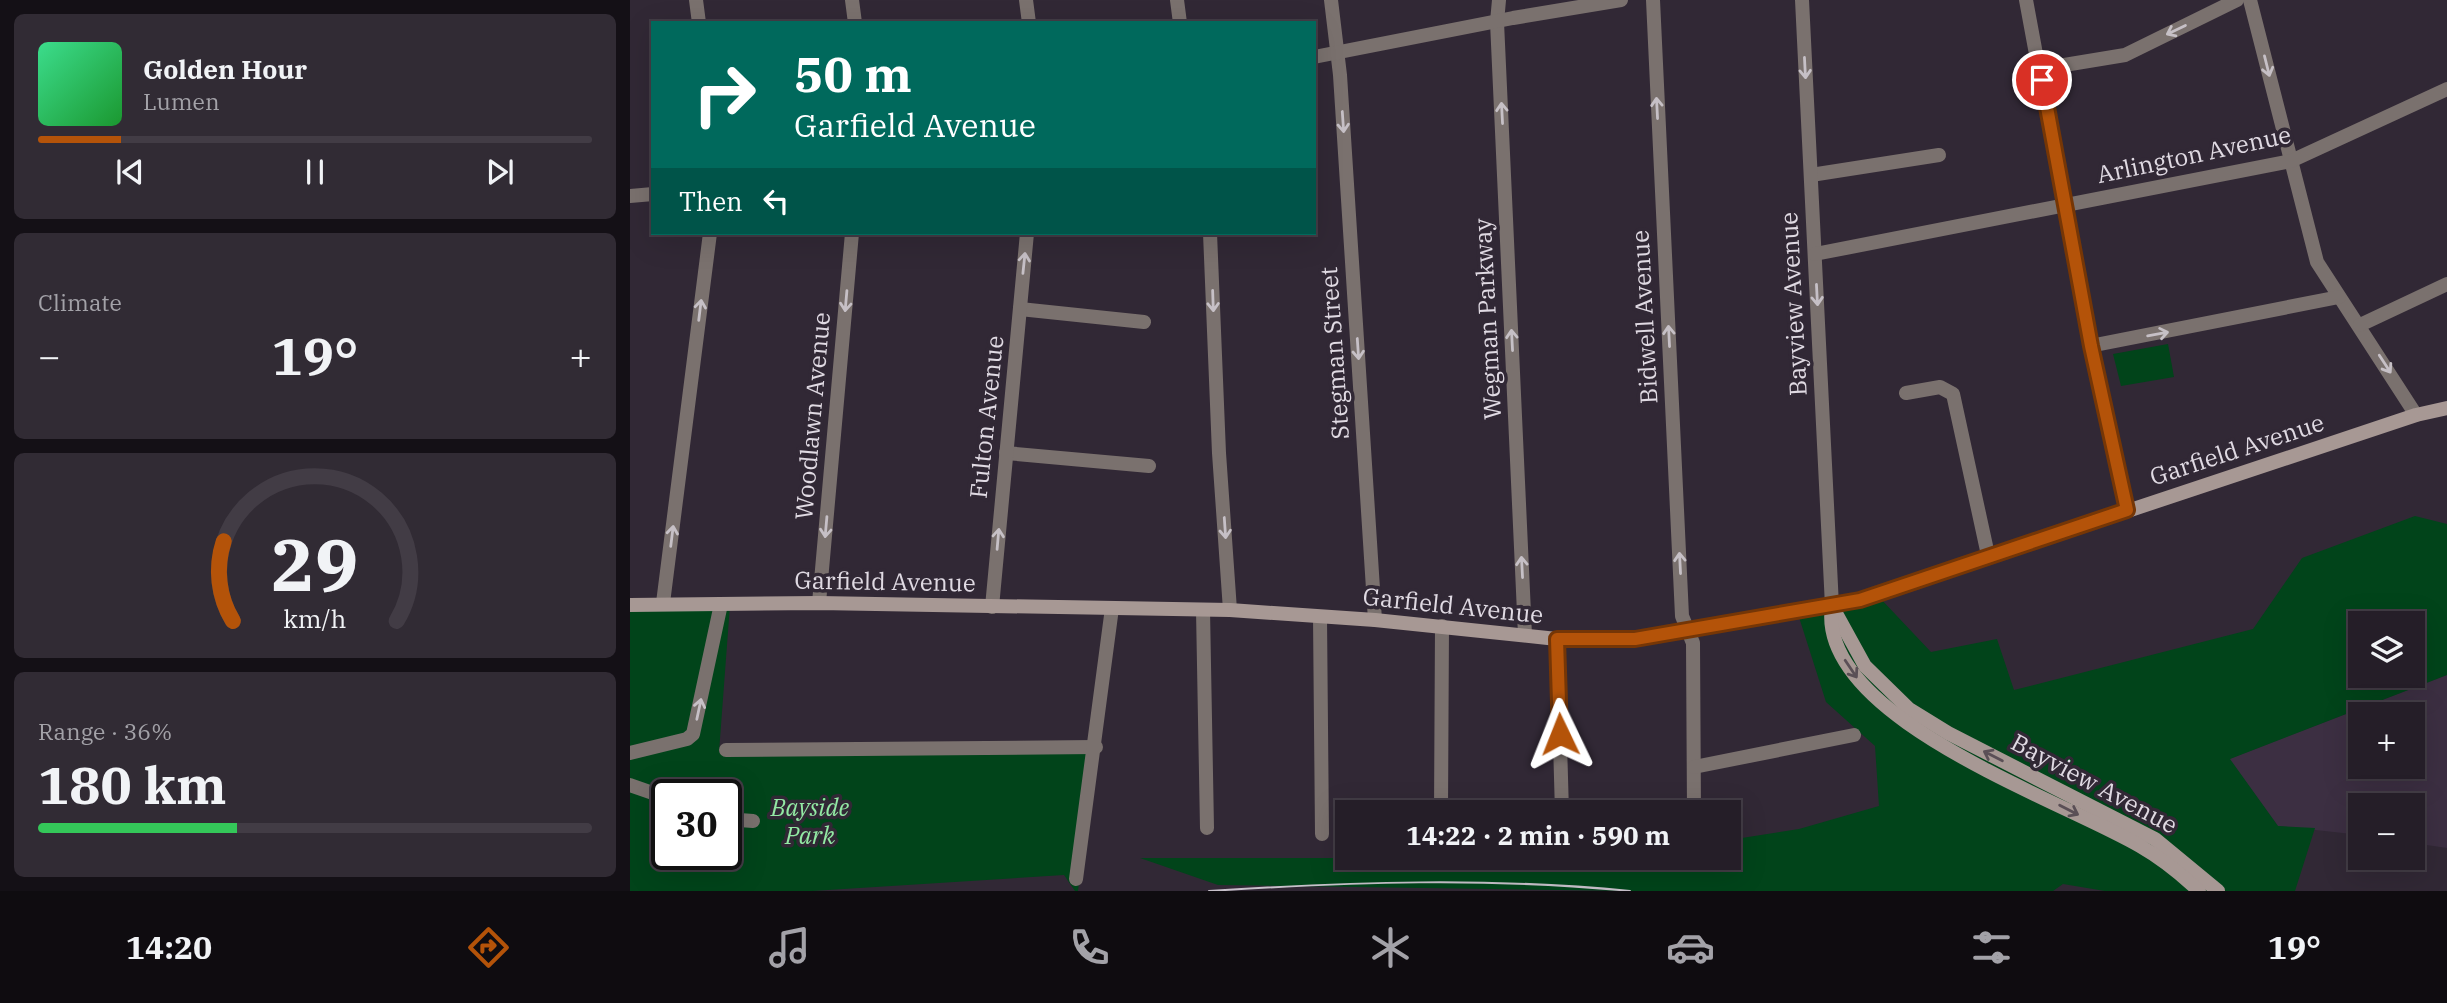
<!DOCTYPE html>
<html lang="en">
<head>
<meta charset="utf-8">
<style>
  :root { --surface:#251e28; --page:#312b34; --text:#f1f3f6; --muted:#a3a2a8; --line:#423c45; --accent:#b45309 }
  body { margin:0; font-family:"IBM Plex Serif",serif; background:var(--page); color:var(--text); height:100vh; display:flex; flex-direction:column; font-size:26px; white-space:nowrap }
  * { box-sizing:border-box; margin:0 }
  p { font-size:23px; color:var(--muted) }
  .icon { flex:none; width:38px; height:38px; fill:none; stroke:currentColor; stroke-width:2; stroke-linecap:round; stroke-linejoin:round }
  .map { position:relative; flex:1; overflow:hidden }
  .panel { display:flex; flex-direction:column; gap:14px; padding:14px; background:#141016; width:630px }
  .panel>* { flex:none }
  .guide { position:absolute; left:21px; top:21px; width:665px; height:214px; border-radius:0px; box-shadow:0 7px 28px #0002,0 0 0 2px var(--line); background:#00695c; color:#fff; overflow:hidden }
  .tools { position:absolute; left:1718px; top:611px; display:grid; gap:14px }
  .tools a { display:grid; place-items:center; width:77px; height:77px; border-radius:0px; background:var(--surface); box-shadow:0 7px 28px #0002,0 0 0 2px var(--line); font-size:35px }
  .speed { position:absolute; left:21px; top:779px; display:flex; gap:14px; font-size:35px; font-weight:700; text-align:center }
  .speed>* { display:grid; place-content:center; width:91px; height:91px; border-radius:50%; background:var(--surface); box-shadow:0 7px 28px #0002,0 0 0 2px var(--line); line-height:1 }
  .speed .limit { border:4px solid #111; border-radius:10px; background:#fff; color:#111 }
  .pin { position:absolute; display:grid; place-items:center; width:60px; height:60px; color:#fff; margin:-30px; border:4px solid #fff; border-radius:50%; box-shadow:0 2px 7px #0007 }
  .me { position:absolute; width:77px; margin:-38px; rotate:358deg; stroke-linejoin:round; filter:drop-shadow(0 0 5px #0008) }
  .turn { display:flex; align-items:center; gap:24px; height:147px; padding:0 28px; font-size:32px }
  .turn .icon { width:91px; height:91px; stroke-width:2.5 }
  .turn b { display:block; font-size:49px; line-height:60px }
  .then { display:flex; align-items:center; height:66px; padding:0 28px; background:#0003; gap:14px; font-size:26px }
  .big { font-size:52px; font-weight:700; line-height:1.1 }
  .panel .tile { flex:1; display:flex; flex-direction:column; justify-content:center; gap:10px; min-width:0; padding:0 24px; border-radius:10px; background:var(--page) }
  .panel .dial { align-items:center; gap:0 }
  .dial svg { height:182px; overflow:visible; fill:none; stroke:var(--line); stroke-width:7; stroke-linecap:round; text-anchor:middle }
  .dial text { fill:var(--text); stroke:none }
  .song { display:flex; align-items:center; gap:21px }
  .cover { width:84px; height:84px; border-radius:10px; background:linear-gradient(135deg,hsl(150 70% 55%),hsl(130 70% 35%)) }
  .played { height:7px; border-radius:4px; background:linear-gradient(90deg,var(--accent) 15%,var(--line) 15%) }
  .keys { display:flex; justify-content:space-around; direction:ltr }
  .heat { display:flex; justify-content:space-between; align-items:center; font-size:38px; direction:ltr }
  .charge { height:10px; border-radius:5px; background:linear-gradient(90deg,#34c759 36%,var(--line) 0) }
  .trip { position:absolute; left:705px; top:800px; width:406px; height:70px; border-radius:0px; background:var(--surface); box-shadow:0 7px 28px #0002,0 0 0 2px var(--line); font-weight:700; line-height:70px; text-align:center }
  .dock { display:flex; height:112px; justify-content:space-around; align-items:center; background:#0f0c10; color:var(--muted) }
  .dock .icon { width:49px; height:49px }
  .dock .current { color:var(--accent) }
  .dock b { font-size:32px; color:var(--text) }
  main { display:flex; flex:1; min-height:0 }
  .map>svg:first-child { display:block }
</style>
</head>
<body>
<main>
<section class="panel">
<div class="tile">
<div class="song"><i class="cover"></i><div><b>Golden Hour</b><p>Lumen</p></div></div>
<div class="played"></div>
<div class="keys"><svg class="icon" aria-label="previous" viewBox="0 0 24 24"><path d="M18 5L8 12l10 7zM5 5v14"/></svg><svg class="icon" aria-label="pause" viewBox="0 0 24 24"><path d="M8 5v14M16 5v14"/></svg><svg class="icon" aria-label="next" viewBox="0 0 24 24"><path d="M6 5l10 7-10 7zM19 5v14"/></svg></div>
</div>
<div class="tile"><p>Climate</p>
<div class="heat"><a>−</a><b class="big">19°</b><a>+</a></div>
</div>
<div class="tile dial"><svg viewBox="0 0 100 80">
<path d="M14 69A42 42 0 1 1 86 69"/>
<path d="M14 69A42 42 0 0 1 10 34" stroke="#b45309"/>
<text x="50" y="56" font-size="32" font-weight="700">29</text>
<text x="50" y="72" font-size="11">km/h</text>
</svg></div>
<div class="tile"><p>Range · 36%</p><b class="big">180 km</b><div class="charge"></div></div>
</section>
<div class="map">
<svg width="1817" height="891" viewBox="0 0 1817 891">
  <rect width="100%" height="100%" fill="#312835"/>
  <!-- built -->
  <path fill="#3c2f42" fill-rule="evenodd" d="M1817,675V848L1783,843V805H1731V835L1648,826L1599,759ZM1731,714H1783V766H1731Z"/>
  <!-- green -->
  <g fill="#01441a" fill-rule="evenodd">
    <polygon points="1538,344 1544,377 1491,386 1483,354"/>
    <path d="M1785,516L1817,524V675L1600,759L1648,826L1685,828L1665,891H1475L1433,884L1423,891H1002L588,885L510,858H1099V840L1169,829L1249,806L1245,746L1196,702L1168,614L1249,597L1301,652L1367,639L1384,690L1623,629L1672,558ZM1731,623H1783V676H1731Z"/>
    <path d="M100,605L89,752L465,751L448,891H445L434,875L182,891H0V606ZM37,794H96V854H37Z"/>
  </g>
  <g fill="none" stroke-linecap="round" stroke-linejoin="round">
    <!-- minor -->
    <g stroke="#7a716e" stroke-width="14">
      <polyline points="66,0 69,23"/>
      <polyline points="547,0 550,23"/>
      <polyline points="701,0 710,75 745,620"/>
      <polyline points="869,0 867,22 895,635"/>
      <polyline points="1023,0 1052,616 1063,643 1064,812"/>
      <polyline points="1396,0 1460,346 1497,510"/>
      <polyline points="1620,0 1687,262 1786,415"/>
      <polyline points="1410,69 1495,55 1607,0"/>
      <polyline points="1181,175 1309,155"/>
      <polyline points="580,233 589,453 600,610"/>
      <polyline points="390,309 514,322"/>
      <polyline points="1730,325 1817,284"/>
      <polyline points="1460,346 1709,297"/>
      <polyline points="1276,393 1310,387 1323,394 1358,555"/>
      <polyline points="376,453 519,466"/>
      <polyline points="33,603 80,233"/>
      <polyline points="573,610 577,828"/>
      <polyline points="690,617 692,834"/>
      <polyline points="927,639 932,812"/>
      <polyline points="96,750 466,747"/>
      <polyline points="0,753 57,739 63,734 91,604"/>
      <polyline points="1064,767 1224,735"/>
      <polyline points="0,785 37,798"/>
      <polyline points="811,812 812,626"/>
      <polyline points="96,819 123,821"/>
      <polyline points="446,879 482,608"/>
    </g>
    <!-- tertiary -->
    <g stroke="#7a716e" stroke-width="14">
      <polyline points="222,0 225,23"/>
      <polyline points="396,0 399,23"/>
      <polyline points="1172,0 1202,606"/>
      <polyline points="684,57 883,18 991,0"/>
      <polyline points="0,196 23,194"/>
      <polyline points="1185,254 1661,161 1817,89"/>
      <polyline points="189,603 222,233"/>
      <polyline points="362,607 397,233"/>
    </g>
    <!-- secondary -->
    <g stroke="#a79894" stroke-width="14">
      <polyline points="0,605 189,603 600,610 745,620 927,639 1005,640 1230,600 1786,415 1817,408"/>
      <polyline points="1202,606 1235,666 1279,709 1318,733 1525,839 1588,891"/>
      <path d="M1202,606C1185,717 1432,800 1510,846C1531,858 1551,874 1569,891"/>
    </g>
    <!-- tram -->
    <path stroke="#c8c1cb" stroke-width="2" d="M579,891C723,882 856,877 1000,891"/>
  </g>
  <!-- one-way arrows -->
  <defs><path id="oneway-shaft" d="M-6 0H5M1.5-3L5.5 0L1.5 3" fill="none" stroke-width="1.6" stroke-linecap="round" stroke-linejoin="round" transform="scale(1.75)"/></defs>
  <g stroke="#c6c0c6">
    <use href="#oneway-shaft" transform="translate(1546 30) rotate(154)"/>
    <use href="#oneway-shaft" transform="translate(1637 66) rotate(76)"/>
    <use href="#oneway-shaft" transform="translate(1175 68) rotate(87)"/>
    <use href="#oneway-shaft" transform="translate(1027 108) rotate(-93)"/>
    <use href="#oneway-shaft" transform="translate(872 113) rotate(-93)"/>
    <use href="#oneway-shaft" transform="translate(713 122) rotate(86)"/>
    <use href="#oneway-shaft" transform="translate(394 263) rotate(-84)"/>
    <use href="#oneway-shaft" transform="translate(1187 295) rotate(87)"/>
    <use href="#oneway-shaft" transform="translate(216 301) rotate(95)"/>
    <use href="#oneway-shaft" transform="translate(583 301) rotate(88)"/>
    <use href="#oneway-shaft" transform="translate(70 310) rotate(-83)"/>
    <use href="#oneway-shaft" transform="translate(1528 334) rotate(-10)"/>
    <use href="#oneway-shaft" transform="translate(1039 336) rotate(-93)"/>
    <use href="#oneway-shaft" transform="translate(882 340) rotate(-93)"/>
    <use href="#oneway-shaft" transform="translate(728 349) rotate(86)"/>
    <use href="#oneway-shaft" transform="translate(1755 364) rotate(57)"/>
    <use href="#oneway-shaft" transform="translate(196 527) rotate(95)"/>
    <use href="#oneway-shaft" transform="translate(595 528) rotate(86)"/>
    <use href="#oneway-shaft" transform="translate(42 536) rotate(-83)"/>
    <use href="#oneway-shaft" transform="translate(368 539) rotate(-85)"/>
    <use href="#oneway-shaft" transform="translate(1050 563) rotate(-93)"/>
    <use href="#oneway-shaft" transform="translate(892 567) rotate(-93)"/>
    <use href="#oneway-shaft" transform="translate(69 709) rotate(-78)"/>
  </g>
  <g stroke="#5a4f56">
    <use href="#oneway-shaft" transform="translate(1221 669) rotate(56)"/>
    <use href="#oneway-shaft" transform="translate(1363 756) rotate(-153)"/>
    <use href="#oneway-shaft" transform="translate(1439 810) rotate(27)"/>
  </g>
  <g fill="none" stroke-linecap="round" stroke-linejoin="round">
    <defs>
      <polyline id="route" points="930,734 927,639 1005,639 1230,600 1497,510 1461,346 1412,80"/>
    </defs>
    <!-- route casing -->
    <use href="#route" stroke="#753606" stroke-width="18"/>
    <!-- route -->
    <use href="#route" stroke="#b45309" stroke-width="12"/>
  </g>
  <g text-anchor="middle" stroke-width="7" stroke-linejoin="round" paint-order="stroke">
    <!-- street labels -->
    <g font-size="24" fill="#e0dae3" stroke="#312835">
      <text transform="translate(1564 155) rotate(-12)" y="8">Arlington Avenue</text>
      <text transform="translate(1164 304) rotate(-93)" y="8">Bayview Avenue</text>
      <text transform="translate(1015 317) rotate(-93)" y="8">Bidwell Avenue</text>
      <text transform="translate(858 319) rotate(-93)" y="8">Wegman Parkway</text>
      <text transform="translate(705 353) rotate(-94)" y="8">Stegman Street</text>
      <text transform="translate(183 416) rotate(-85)" y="8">Woodlawn Avenue</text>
      <text transform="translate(357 417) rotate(-84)" y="8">Fulton Avenue</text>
      <text transform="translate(1607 450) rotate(-18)" y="8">Garfield Avenue</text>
      <text transform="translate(255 582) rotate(1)" y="8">Garfield Avenue</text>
      <text transform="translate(823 606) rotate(6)" y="8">Garfield Avenue</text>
      <text transform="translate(1464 784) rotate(28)" y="8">Bayview Avenue</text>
    </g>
    <!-- park labels -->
    <g font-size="24" font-style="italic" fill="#93e9a4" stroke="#312835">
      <text x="180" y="816">Bayside<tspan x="180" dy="28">Park</tspan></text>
    </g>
  </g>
</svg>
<div class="tools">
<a><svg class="icon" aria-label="layers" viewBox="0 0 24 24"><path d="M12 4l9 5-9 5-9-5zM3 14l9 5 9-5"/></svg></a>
<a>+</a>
<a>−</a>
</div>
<div class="speed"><div class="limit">30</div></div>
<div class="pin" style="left:1412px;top:80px;background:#d93025"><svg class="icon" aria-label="arrive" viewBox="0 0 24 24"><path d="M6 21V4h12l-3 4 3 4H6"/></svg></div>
<svg class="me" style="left:930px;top:734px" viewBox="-20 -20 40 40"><path d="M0-17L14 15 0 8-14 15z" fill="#b45309" stroke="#fff" stroke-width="4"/></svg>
<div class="trip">14:22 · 2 min · 590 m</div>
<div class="guide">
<div class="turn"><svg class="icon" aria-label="right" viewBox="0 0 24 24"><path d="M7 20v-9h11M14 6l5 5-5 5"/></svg><div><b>50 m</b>Garfield Avenue</div></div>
<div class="then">Then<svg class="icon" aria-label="left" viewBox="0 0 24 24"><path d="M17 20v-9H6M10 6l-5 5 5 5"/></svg></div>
</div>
</div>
</main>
<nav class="dock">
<b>14:20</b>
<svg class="icon current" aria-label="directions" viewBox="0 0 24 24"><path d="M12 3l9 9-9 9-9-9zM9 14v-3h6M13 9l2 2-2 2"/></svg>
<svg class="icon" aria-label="music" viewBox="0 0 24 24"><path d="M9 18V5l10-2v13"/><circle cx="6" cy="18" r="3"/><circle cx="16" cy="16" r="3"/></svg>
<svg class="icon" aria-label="phone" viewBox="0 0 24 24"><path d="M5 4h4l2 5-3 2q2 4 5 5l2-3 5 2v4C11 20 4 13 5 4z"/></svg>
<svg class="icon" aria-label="climate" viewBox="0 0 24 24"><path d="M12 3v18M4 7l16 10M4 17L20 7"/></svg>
<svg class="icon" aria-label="car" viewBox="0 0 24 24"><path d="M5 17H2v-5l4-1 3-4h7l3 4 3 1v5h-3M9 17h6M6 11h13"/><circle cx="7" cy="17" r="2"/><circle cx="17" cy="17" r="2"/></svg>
<svg class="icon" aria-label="filters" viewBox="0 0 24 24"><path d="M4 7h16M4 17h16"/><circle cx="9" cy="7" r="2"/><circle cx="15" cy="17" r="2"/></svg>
<b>19°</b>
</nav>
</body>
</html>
